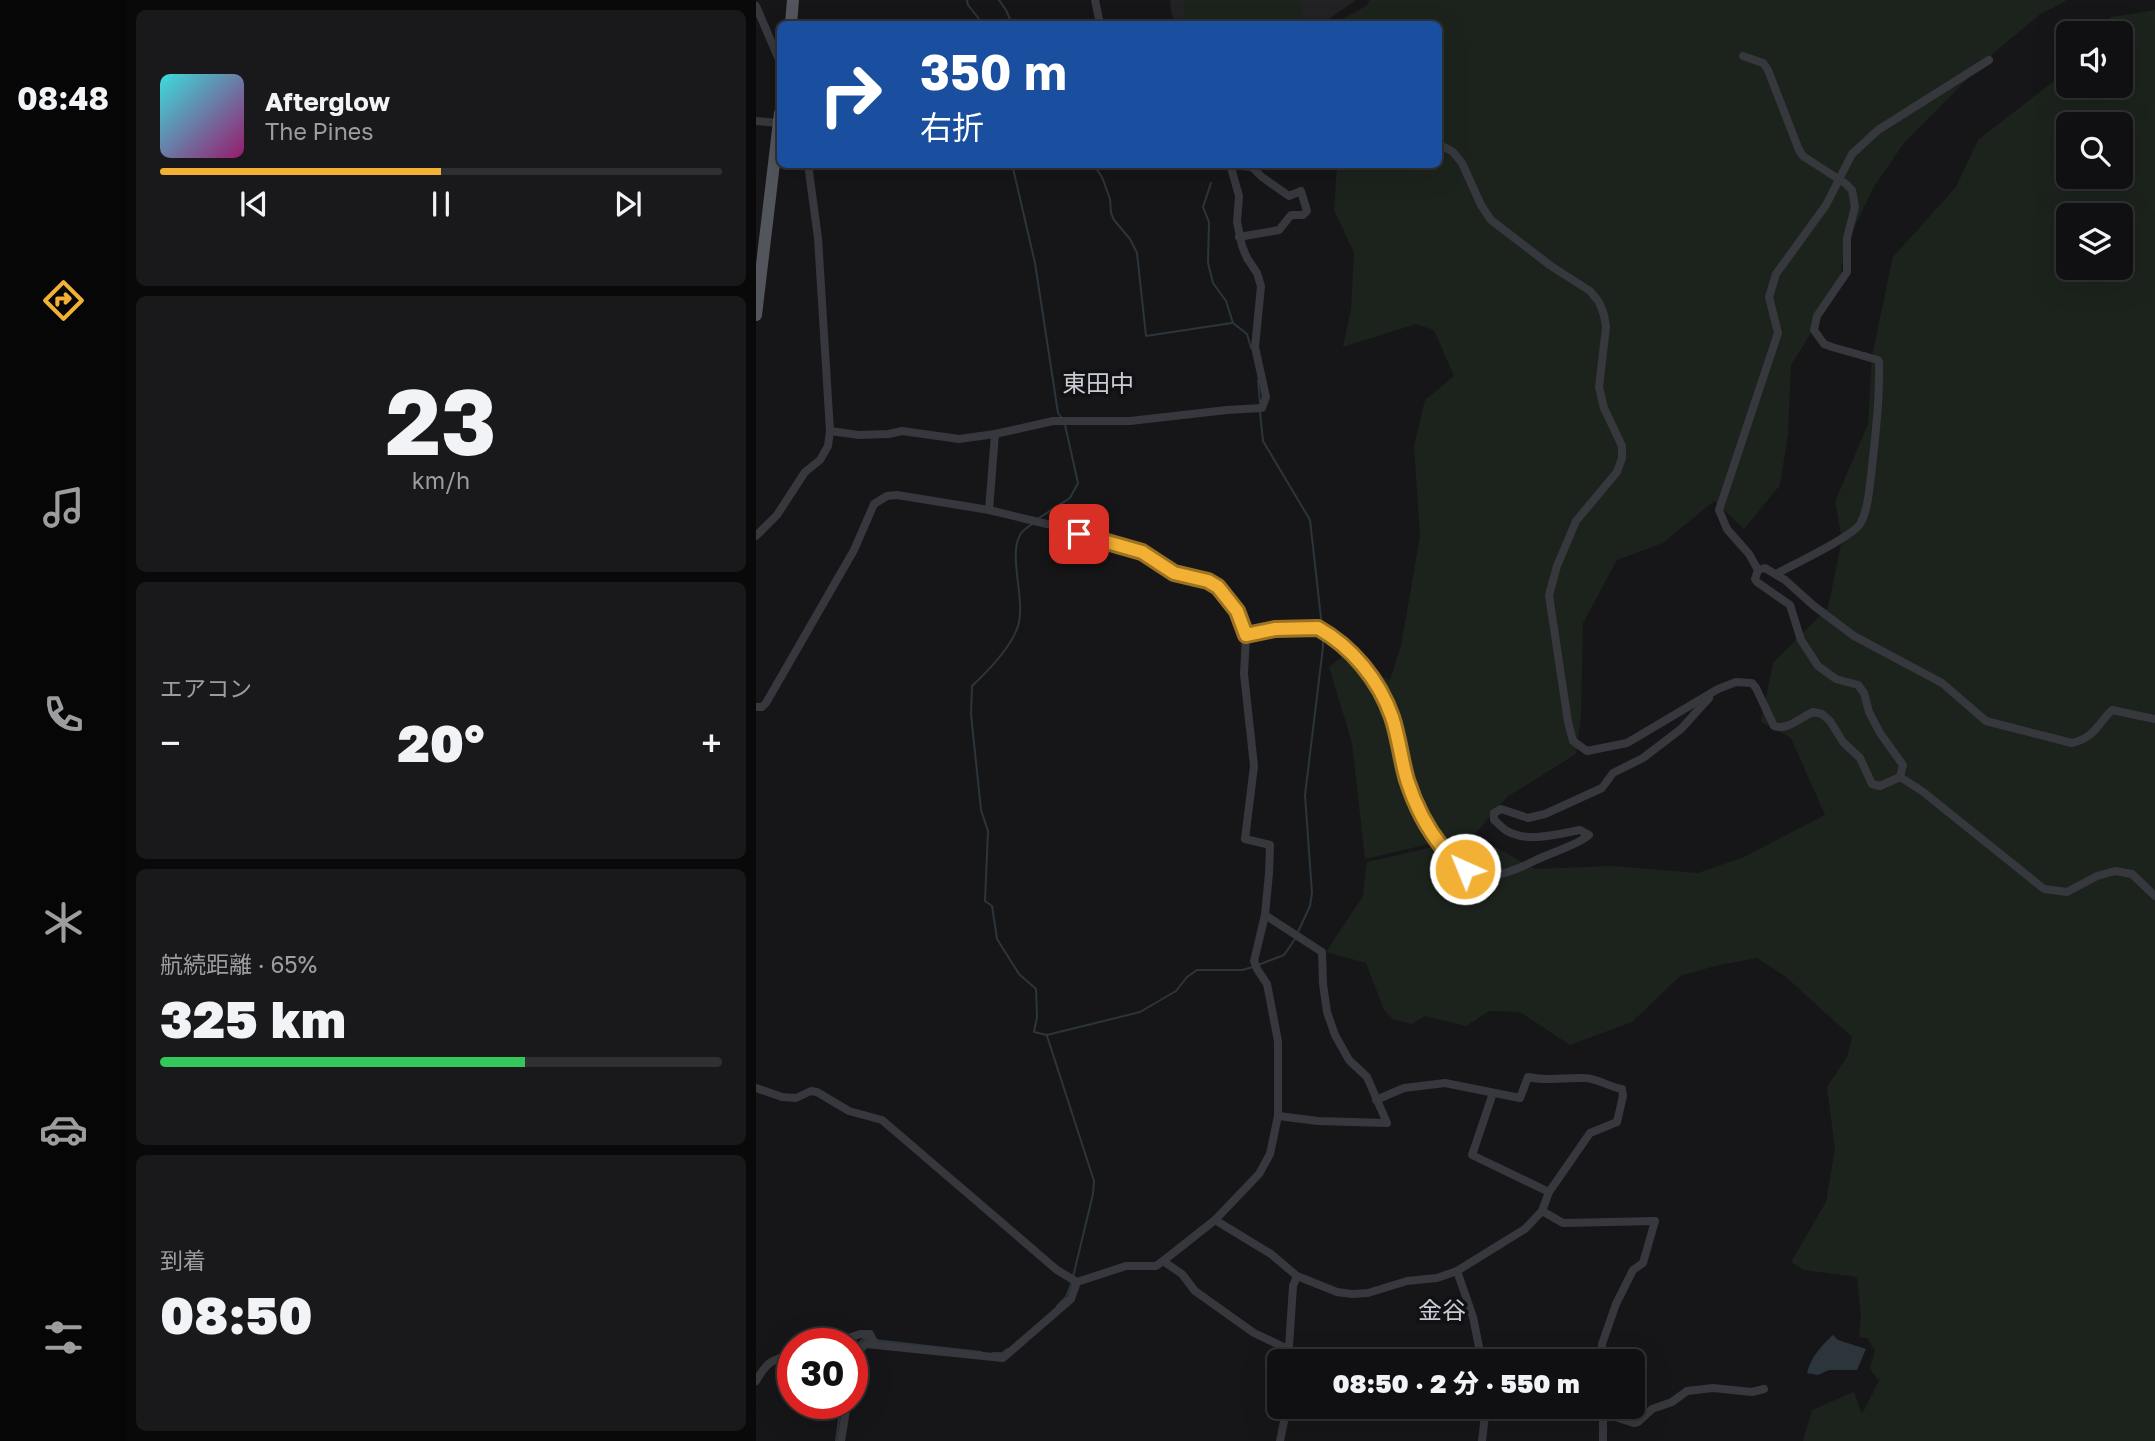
<!DOCTYPE html>
<html lang="ja">
<head>
<meta charset="utf-8">
<style>
  :root { --surface:#101012; --page:#19191b; --text:#f1f3f6; --muted:#9c9d9f; --line:#303032; --accent:#f2b134 }
  body { margin:0; font-family:"Golos Text","Noto Sans JP",sans-serif; background:var(--page); color:var(--text); height:100vh; display:flex; flex-direction:column; font-size:26px; white-space:nowrap }
  * { box-sizing:border-box; margin:0 }
  p { font-size:23px; color:var(--muted) }
  .icon { flex:none; width:38px; height:38px; fill:none; stroke:currentColor; stroke-width:2; stroke-linecap:round; stroke-linejoin:round }
  .map { position:relative; flex:1; overflow:hidden }
  .drawer { display:flex; flex-direction:column; gap:10px; padding:10px; background:#09090a; width:630px }
  .drawer>* { flex:none }
  .guide { position:absolute; left:21px; top:21px; width:665px; height:147px; border-radius:10px; box-shadow:0 7px 28px #0002,0 0 0 2px var(--line); background:#1a4fa0; color:#fff; overflow:hidden }
  .fabs { position:absolute; left:1300px; top:21px; display:grid; gap:14px }
  .fabs a { display:grid; place-items:center; width:77px; height:77px; border-radius:10px; background:var(--surface); box-shadow:0 7px 28px #0002,0 0 0 2px var(--line); font-size:35px }
  .speed { position:absolute; left:21px; top:1328px; display:flex; gap:14px; font-size:35px; font-weight:700; text-align:center }
  .speed>* { display:grid; place-content:center; width:91px; height:91px; border-radius:50%; background:var(--surface); box-shadow:0 7px 28px #0002,0 0 0 2px var(--line); line-height:1 }
  .speed .limit { border:10px solid #d22; background:#fff; color:#111 }
  .pin { position:absolute; display:grid; place-items:center; width:60px; height:60px; color:#fff; margin:-30px; border-radius:14px; box-shadow:0 4px 10px #0006 }
  .me { position:absolute; width:77px; margin:-38px; rotate:316deg; stroke-linejoin:round; filter:drop-shadow(0 0 5px #0008) }
  .turn { display:flex; align-items:center; gap:24px; height:147px; padding:0 28px; font-size:32px }
  .turn .icon { width:91px; height:91px; stroke-width:2.5 }
  .turn b { display:block; font-size:49px; line-height:60px }
  .big { font-size:52px; font-weight:800; line-height:1.1 }
  .drawer .tile { flex:1; display:flex; flex-direction:column; justify-content:center; gap:10px; min-width:0; padding:0 24px; border-radius:10px; background:var(--page) }
  .drawer .dial { align-items:center; gap:0 }
  .dial b { font-size:91px; line-height:1 }
  .song { display:flex; align-items:center; gap:21px }
  .cover { width:84px; height:84px; border-radius:10px; background:linear-gradient(135deg,hsl(180 70% 55%),hsl(320 70% 35%)) }
  .played { height:7px; border-radius:4px; background:linear-gradient(90deg,var(--accent) 50%,var(--line) 50%) }
  .keys { display:flex; justify-content:space-around; direction:ltr }
  .heat { display:flex; justify-content:space-between; align-items:center; font-size:38px; direction:ltr }
  .charge { height:10px; border-radius:5px; background:linear-gradient(90deg,#34c759 65%,var(--line) 0) }
  .trip { position:absolute; left:511px; top:1349px; width:378px; height:70px; border-radius:10px; background:var(--surface); box-shadow:0 7px 28px #0002,0 0 0 2px var(--line); font-weight:800; line-height:70px; text-align:center }
  main { display:flex; flex:1; min-height:0 }
  .tabs { display:flex; flex-direction:column; width:126px; justify-content:space-around; align-items:center; background:#060607; color:var(--muted) }
  .tabs .icon { width:49px; height:49px }
  .tabs .current { color:var(--accent) }
  .tabs b { font-size:32px; color:var(--text) }
  .map>svg:first-child { display:block }
</style>
</head>
<body>
<main>
<nav class="tabs">
<b>08:48</b>
<svg class="icon current" aria-label="directions" viewBox="0 0 24 24"><path d="M12 3l9 9-9 9-9-9zM9 14v-3h6M13 9l2 2-2 2"/></svg>
<svg class="icon" aria-label="music" viewBox="0 0 24 24"><path d="M9 18V5l10-2v13"/><circle cx="6" cy="18" r="3"/><circle cx="16" cy="16" r="3"/></svg>
<svg class="icon" aria-label="phone" viewBox="0 0 24 24"><path d="M5 4h4l2 5-3 2q2 4 5 5l2-3 5 2v4C11 20 4 13 5 4z"/></svg>
<svg class="icon" aria-label="climate" viewBox="0 0 24 24"><path d="M12 3v18M4 7l16 10M4 17L20 7"/></svg>
<svg class="icon" aria-label="car" viewBox="0 0 24 24"><path d="M5 17H2v-5l4-1 3-4h7l3 4 3 1v5h-3M9 17h6M6 11h13"/><circle cx="7" cy="17" r="2"/><circle cx="17" cy="17" r="2"/></svg>
<svg class="icon" aria-label="filters" viewBox="0 0 24 24"><path d="M4 7h16M4 17h16"/><circle cx="9" cy="7" r="2"/><circle cx="15" cy="17" r="2"/></svg>
</nav>
<section class="drawer">
<div class="tile">
<div class="song"><i class="cover"></i><div><b>Afterglow</b><p>The Pines</p></div></div>
<div class="played"></div>
<div class="keys"><svg class="icon" aria-label="previous" viewBox="0 0 24 24"><path d="M18 5L8 12l10 7zM5 5v14"/></svg><svg class="icon" aria-label="pause" viewBox="0 0 24 24"><path d="M8 5v14M16 5v14"/></svg><svg class="icon" aria-label="next" viewBox="0 0 24 24"><path d="M6 5l10 7-10 7zM19 5v14"/></svg></div>
</div>
<div class="tile dial"><b>23</b><p>km/h</p></div>
<div class="tile"><p>エアコン</p>
<div class="heat"><a>−</a><b class="big">20°</b><a>+</a></div>
</div>
<div class="tile"><p>航続距離 · 65%</p><b class="big">325 km</b><div class="charge"></div></div>
<div class="tile"><p>到着</p><b class="big">08:50</b></div>
</section>
<div class="map">
<svg width="1399" height="1441" viewBox="0 0 1399 1441">
  <rect width="100%" height="100%" fill="#161618"/>
  <!-- built -->
  <polygon fill="#222225" points="414,0 600,0 566,24 420,24 415,12"/>
  <!-- green -->
  <g fill="#1c231d" fill-rule="evenodd">
    <path d="M429,0H541C545,8 549,16 546,24H428Z"/>
    <polygon points="614,0 1311,0 1283,15 1233,57 1148,143 1119,185 1089,246 1082,290 1035,365 1032,434 1024,485 988,529 958,501 907,543 861,560 827,623 825,716 820,754 751,797 720,833 609,859 596,743 573,667 592,652 606,667 634,680 645,646 664,536 658,446 669,400 698,376 678,330 660,324 587,347 595,309 598,253 578,210 581,167 571,165 682,164 682,24 577,24 610,6"/>
    <path d="M1399,10V1441H1047L1056,1410L1098,1392L1106,1414L1123,1381L1114,1369L1119,1350L1111,1338L1103,1337L1105,1317L1101,1277L1048,1270L1035,1262L1070,1202L1079,1149L1071,1087L1091,1057L1096,1037L1030,977L1001,958L959,966L924,976L876,1022L814,1045L764,1012L733,1011L710,1026L669,1016L656,1024L637,1019L628,1010L610,963L570,952L607,896L611,862L722,837L778,869L855,866L942,873L988,857L1069,815L1035,738L1005,722L1017,663L1072,608L1086,539L1079,502L1112,424L1116,356L1137,257L1200,187L1222,140L1312,70V86H1365V33H1342L1355,17ZM1312,124H1365V177H1312ZM1312,215H1365V268H1312Z"/>
  </g>
  <!-- water -->
  <path fill="#2c353c" d="M1077,1335L1082,1340L1110,1349L1101,1370H1073L1062,1375L1051,1373C1055,1357 1065,1346 1077,1335Z"/>
  <g fill="none" stroke-linecap="round" stroke-linejoin="round">
    <!-- stream -->
    <g stroke="#2c353c" stroke-width="2">
      <polyline points="211,0 212,5 227,24"/>
      <polyline points="243,0 250,10 256,24"/>
      <polyline points="256,164 279,263 302,413 305,417"/>
      <polyline points="337,164 346,177 354,199 355,213 358,220 374,239 381,253 390,336 476,323"/>
      <polyline points="455,183 447,207 453,222 452,263 457,283 470,301 477,323 491,334 495,348"/>
      <polyline points="502,380 504,403"/>
      <polyline points="504,412 507,441 554,520 566,627"/>
      <polyline points="283,518 314,498 322,483 309,425"/>
      <path d="M276,524C272,527 266,531 264,535C252,556 270,600 262,626C255,648 232,671 216,686L215,714L225,810L232,831L229,901L236,906L241,939L263,974L280,989L281,1017L278,1032L291,1035L384,1012L420,991L431,977L441,970H486L497,967"/>
      <polyline points="541,934 554,906 556,893 549,795 567,647 567,636"/>
      <polyline points="502,965 528,955 539,939"/>
      <polyline points="291,1036 338,1181 337,1194 317,1277"/>
      <polyline points="301,1306 310,1297 316,1282"/>
      <polyline points="119,1340 225,1352"/>
      <polyline points="237,1353 246,1353 251,1349"/>
      <polyline points="96,1356 98,1349 107,1339 114,1339"/>
      <polyline points="80,1441 85,1404"/>
    </g>
    <!-- minor -->
    <g stroke="#37383d" stroke-width="8">
      <polyline points="339,0 344,24"/>
      <polyline points="0,6 24,62"/>
      <path d="M987,56L1007,63L1012,70L1043,150L1047,156L1090,184L1096,190L1099,207L1091,238V272L1061,316L1058,330L1068,344L1076,347L1122,360L1123,362C1124,400 1119,438 1115,476C1113,491 1112,510 1104,524C1096,537 1036,565 1020,574"/>
      <polyline points="0,121 23,123"/>
      <path d="M682,144L696,151L706,163L725,205L735,220L795,266L834,291L843,302L848,315L850,327L843,387L848,408L866,446V458L861,472L820,521L801,566L793,595L812,722L817,741L831,751L871,743L962,689L980,682L996,683L1000,688L1018,726C1031,731 1045,717 1057,712L1066,714L1074,721L1087,742L1104,758L1116,784L1124,786L1144,777"/>
      <polyline points="474,165 496,167 506,177 533,196 545,191 551,211 547,215 535,215 523,230 483,237"/>
      <polyline points="74,431 103,435 133,434 146,431 203,439 239,434 297,421 374,421 471,410 506,408 510,397 499,347 505,286 501,273 491,258 486,246 481,222 483,196 474,164"/>
      <polyline points="233,510 239,434"/>
      <polyline points="0,536 21,515 49,472 64,460 72,446 74,431 62,238 52,164"/>
      <path d="M1002,570L1009,568L1029,580L1058,606L1098,636L1186,683L1230,721L1316,743C1339,737 1341,725 1356,710L1399,719"/>
      <path d="M490,635L519,629L562,628C588,643 613,668 627,696C639,723 643,750 650,778C657,804 670,827 687,848C691,853 695,860 701,864C726,885 754,873 780,860C796,852 820,846 833,835L824,830C802,834 772,843 751,831C746,828 742,823 738,820V813L745,809L772,818L789,814L846,788L857,773L887,758L925,729L953,698"/>
      <polyline points="0,707 6,707 10,703 98,550 118,504 131,496 141,495 233,510 291,524 386,553 417,573 452,581 462,587 481,611 490,635 488,674 498,766 489,839 514,845 513,873 509,915 498,961 501,969 511,984 522,1041 522,1116 514,1154 503,1174 459,1220 407,1261 400,1266 370,1266 321,1282 301,1270 126,1120 93,1111 61,1092 55,1091 40,1098 26,1097 0,1088"/>
      <polyline points="1144,777 1147,765 1124,733 1113,712 1108,693 1102,685 1080,679 1062,666 1045,640 1034,605 1001,582 999,579 1002,570 993,554 971,529 963,510 1022,333 1013,297 1020,274 1070,205 1096,154 1122,130 1233,60"/>
      <polyline points="1144,777 1166,791 1288,889 1311,892 1341,876 1359,871 1376,874 1399,896"/>
      <polyline points="509,915 566,952 567,984 571,1012 579,1035 593,1060 611,1077 631,1123 562,1121 522,1116"/>
      <polyline points="737,1093 716,1155 793,1192"/>
      <polyline points="786,1211 807,1223 899,1221 887,1263 877,1270 860,1304 846,1344 846,1362"/>
      <path d="M459,1220L515,1254L541,1276L581,1292L596,1294L612,1293L651,1281L681,1278L701,1271L769,1229L786,1211L793,1192L834,1133L861,1122L867,1096L866,1089C853,1087 841,1078 828,1078C806,1077 795,1082 772,1077L764,1098L689,1083L648,1088L620,1100"/>
      <polyline points="407,1261 426,1274 439,1291 498,1333 532,1349"/>
      <polyline points="701,1271 717,1317 726,1362"/>
      <polyline points="76,1344 104,1334 114,1334 119,1344"/>
      <polyline points="532,1362 537,1286 541,1276"/>
      <path d="M96,1379C99,1367 99,1351 110,1344L247,1358L315,1299L321,1282"/>
      <path d="M0,1381C11,1362 16,1359 37,1355"/>
      <polyline points="849,1414 878,1423 882,1422 896,1409 916,1402 931,1391 957,1388 996,1392 1008,1389"/>
      <polyline points="85,1441 91,1404"/>
      <polyline points="524,1441 531,1407"/>
      <polyline points="726,1441 730,1407"/>
      <polyline points="847,1441 847,1419 851,1407"/>
    </g>
    <!-- primary -->
    <g stroke="#53555c" stroke-width="12">
      <polyline points="35,24 37,0"/>
      <polyline points="0,315 24,113"/>
    </g>
  </g>
  <g fill="none" stroke-linecap="round" stroke-linejoin="round">
    <defs>
      <path id="route" d="M323,534L386,552L418,573L452,581L462,587L481,611L490,635L519,629L562,628C596,647 623,680 636,717C643,738 645,760 651,780C659,805 670,827 686,847C693,856 699,863 709,869"/>
    </defs>
    <!-- route casing -->
    <use href="#route" stroke="#9d7322" stroke-width="18"/>
    <!-- route -->
    <use href="#route" stroke="#f2b134" stroke-width="12"/>
  </g>
  <g text-anchor="middle" stroke-width="7" stroke-linejoin="round" paint-order="stroke">
    <!-- quarter labels -->
    <g font-size="24" fill="#c9ccd4" stroke="#111113">
      <text x="342" y="392">東田中</text>
      <text x="686" y="1319">金谷</text>
    </g>
  </g>
</svg>
<div class="fabs">
<a><svg class="icon" aria-label="sound" viewBox="0 0 24 24"><path d="M4 9h4l5-4v14l-5-4H4zM17 9q2 3 0 6"/></svg></a>
<a><svg class="icon" aria-label="search" viewBox="0 0 24 24"><circle cx="10" cy="10" r="6"/><path d="M15 15l6 6"/></svg></a>
<a><svg class="icon" aria-label="layers" viewBox="0 0 24 24"><path d="M12 4l9 5-9 5-9-5zM3 14l9 5 9-5"/></svg></a>
</div>
<div class="speed"><div class="limit">30</div></div>
<div class="pin" style="left:323px;top:534px;background:#d93025"><svg class="icon" aria-label="arrive" viewBox="0 0 24 24"><path d="M6 21V4h12l-3 4 3 4H6"/></svg></div>
<svg class="me" style="left:709px;top:869px" viewBox="-20 -20 40 40"><circle r="17" fill="#f2b134" stroke="#fff" stroke-width="3"/><path d="M0-11L8 9 0 5-8 9z" fill="#fff"/></svg>
<div class="trip">08:50 · 2 分 · 550 m</div>
<div class="guide">
<div class="turn"><svg class="icon" aria-label="right" viewBox="0 0 24 24"><path d="M7 20v-9h11M14 6l5 5-5 5"/></svg><div><b>350 m</b>右折</div></div>
</div>
</div>
</main>
</body>
</html>
